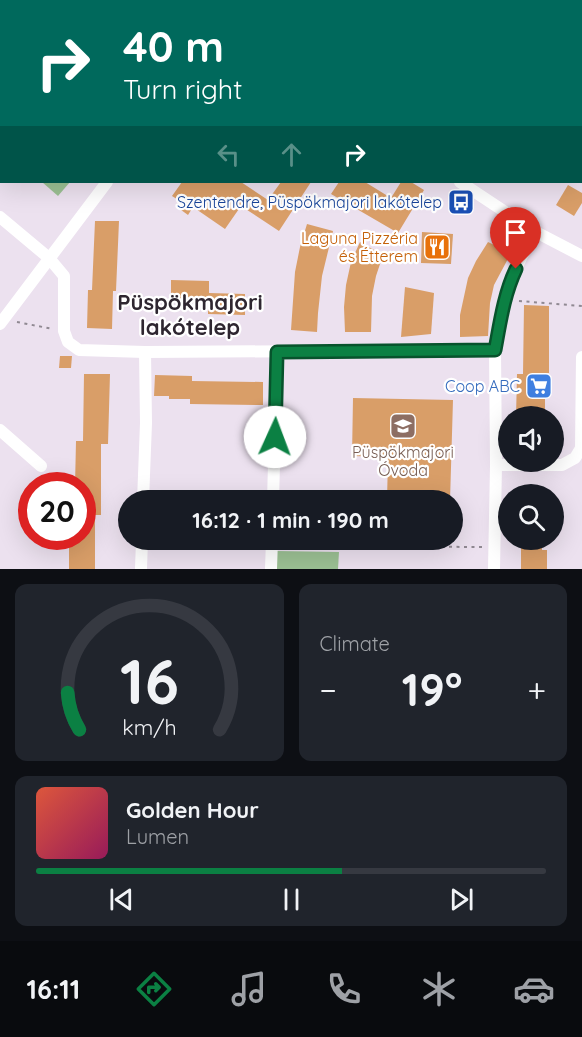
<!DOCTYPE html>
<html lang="en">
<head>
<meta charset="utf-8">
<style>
  :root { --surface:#171b24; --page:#20242c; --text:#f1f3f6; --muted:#9ea1a6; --line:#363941; --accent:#0b8043 }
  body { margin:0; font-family:Quicksand,sans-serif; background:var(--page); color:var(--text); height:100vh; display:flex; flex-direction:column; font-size:22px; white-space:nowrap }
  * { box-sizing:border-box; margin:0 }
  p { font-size:20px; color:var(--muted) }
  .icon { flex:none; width:33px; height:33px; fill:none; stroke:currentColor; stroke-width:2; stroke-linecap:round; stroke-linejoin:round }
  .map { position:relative; height:569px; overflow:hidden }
  .side { display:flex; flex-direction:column; gap:15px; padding:15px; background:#0d0f14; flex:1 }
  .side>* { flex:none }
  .hud { position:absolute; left:0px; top:0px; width:582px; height:183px; box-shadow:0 6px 24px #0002; background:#00695c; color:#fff; overflow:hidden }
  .controls { position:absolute; left:498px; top:406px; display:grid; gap:12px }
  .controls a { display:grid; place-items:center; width:66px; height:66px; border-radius:50%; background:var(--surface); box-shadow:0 6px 24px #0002; font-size:30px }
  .speed { position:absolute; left:18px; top:472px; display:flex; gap:12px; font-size:30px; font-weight:700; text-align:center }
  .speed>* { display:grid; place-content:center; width:78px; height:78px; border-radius:50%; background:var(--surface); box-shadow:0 6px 24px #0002; line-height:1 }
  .speed .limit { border:9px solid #d22; background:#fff; color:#111 }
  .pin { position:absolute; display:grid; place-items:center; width:51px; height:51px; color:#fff; margin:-62px -26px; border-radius:50% 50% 50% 0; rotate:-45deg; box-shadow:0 0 6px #0007 }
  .pin .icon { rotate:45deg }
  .me { position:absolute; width:66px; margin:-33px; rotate:2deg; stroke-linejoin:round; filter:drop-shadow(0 0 4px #0008) }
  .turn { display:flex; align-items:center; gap:21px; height:126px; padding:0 24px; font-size:27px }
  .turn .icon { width:78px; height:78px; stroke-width:2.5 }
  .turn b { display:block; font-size:42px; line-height:51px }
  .lanes { display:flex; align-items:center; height:57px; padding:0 24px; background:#0003; justify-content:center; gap:30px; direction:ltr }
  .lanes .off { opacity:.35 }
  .big { font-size:45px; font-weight:800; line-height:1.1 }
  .side .widget { flex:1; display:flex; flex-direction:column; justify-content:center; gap:9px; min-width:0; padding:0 21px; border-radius:12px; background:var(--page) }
  .side .dial { align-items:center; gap:0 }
  .dial svg { height:156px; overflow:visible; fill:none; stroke:var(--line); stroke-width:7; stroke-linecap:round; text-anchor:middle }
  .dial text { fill:var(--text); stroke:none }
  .song { display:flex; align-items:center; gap:18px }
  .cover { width:72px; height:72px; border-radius:9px; background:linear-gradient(135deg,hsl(10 70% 55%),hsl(330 70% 35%)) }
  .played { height:6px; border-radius:3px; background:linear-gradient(90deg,var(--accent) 60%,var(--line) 60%) }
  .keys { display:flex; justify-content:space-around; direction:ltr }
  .heat { display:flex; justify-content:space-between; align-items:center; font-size:33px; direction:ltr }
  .side .tiles { flex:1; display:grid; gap:15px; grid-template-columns:1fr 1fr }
  .widget:last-child { grid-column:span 2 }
  .trip { position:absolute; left:118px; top:490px; width:345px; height:60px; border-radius:30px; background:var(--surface); box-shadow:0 6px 24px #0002; font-weight:800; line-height:60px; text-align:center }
  .tab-bar { display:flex; height:96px; justify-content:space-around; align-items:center; background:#090b0e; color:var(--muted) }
  .tab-bar .icon { width:42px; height:42px }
  .tab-bar .current { color:var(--accent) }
  .tab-bar b { font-size:27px; color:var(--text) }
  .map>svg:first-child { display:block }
</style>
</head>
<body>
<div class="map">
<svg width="582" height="569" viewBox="0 0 582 569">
  <rect width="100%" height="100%" fill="#ece1ef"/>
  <!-- green -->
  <g fill="#9cc194">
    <polygon points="42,182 70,182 58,196"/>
    <polygon points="277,551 339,552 338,569 276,569"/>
  </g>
  <!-- building -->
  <g fill="#d99e68">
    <polygon points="182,182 241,182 268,200 281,182 311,182 279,231 241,206 225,229 193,207 188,215 177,207 180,201 172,196"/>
    <polygon points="339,182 365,182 391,198 401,182 411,182 424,190 398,233 331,194"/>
    <polygon points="568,185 582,193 582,203 574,216 556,205"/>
    <polygon points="95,221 119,221 116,291 113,291 112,329 87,328 88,290 92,290"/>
    <polygon points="307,224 333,231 322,276 318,313 317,332 291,330 295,272 300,247"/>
    <polygon points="422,232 453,234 451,264 421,263"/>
    <polygon points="360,242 383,255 376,276 372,296 371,332 345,332 344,307 346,285 351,262"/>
    <polygon points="488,242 511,253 494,285 490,303 488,336 460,337 460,315 468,278 476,261"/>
    <polygon points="171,280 209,281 209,293 245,294 245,315 208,314 208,303 171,302"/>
    <polygon points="405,287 434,293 431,334 401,337"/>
    <polygon points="524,305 549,306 549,373 545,373 545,417 516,417 517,374 523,374"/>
    <polygon points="60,356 72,356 71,368 59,368"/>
    <polygon points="84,374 110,374 108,444 101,444 101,515 95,515 95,569 69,569 69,537 82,537 82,486 75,486 76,441 83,441"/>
    <polygon points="155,375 192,376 192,381 263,382 263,405 190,404 190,399 169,399 169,396 154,396"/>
    <polygon points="353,398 453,400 450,501 387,501 388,457 352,456"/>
    <polygon points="182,540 217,540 217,550 182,549"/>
    <polygon points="521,540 542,540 542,550 547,550 547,569 521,569"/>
  </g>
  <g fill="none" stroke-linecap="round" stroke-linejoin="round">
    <!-- path -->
    <g stroke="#908992" stroke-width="2" stroke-dasharray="3 4.5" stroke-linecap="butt">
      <polyline points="107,2 109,0"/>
      <polyline points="0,122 2,120"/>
      <polyline points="504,250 505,248 511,251"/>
      <polyline points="519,301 582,306"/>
      <polyline points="17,322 53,329"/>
      <polyline points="153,542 197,542"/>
      <polyline points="284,546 482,547"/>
    </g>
    <!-- minor -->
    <g stroke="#fff" stroke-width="12">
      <polyline points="186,0 188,2"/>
      <polyline points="443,0 443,2"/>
      <polyline points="580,42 582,42"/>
      <polyline points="460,182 534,231 582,256"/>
      <polyline points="0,217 49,258 64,276 64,331 68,342 79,350 145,352 495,350"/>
      <polyline points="0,324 107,182"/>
      <polyline points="0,430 41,466"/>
      <polyline points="496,465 562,465 575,458 581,448 582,357"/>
      <polyline points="143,501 146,423 145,352"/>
      <polyline points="273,501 277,352"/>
      <polyline points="141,569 142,540"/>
      <polyline points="271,569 272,540"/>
      <polyline points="494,569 496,465 495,350 501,316 510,281 534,231"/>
    </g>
  </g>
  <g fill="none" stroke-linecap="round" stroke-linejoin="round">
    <defs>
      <path id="route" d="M275,437L277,352L495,350C500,323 504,294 516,269"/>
    </defs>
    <!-- route casing -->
    <use href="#route" stroke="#07532c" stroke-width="15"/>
    <!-- route -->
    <use href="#route" stroke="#0b8043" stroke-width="10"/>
  </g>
  <!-- icons -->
  <defs>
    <symbol id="bus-square" viewBox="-11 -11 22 22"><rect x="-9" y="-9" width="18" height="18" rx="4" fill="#1a4fb4" stroke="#fff"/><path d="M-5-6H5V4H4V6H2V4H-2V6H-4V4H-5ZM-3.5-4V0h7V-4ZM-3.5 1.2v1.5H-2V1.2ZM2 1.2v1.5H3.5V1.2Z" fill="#fff"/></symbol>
    <symbol id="restaurant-square" viewBox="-11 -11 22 22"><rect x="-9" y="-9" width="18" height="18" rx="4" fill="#e8710a" stroke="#fff"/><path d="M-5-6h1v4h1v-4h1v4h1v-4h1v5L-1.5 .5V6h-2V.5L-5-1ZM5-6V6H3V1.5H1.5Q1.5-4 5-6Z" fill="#fff"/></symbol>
    <symbol id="supermarket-square" viewBox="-11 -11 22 22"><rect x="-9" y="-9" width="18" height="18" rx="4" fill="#3f7fe0" stroke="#fff"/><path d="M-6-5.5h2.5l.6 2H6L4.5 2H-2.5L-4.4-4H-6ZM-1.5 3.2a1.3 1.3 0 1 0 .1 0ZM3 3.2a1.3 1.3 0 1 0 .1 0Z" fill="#fff"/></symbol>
    <symbol id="school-square" viewBox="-11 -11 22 22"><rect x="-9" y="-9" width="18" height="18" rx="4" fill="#8d6e63" stroke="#fff"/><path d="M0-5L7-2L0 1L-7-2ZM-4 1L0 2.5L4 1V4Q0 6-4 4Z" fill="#fff"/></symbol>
  </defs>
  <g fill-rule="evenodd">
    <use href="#bus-square" x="446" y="187" width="30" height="30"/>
    <use href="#restaurant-square" x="422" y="232" width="30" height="30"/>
    <use href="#supermarket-square" x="524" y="371" width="30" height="30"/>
    <use href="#school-square" x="388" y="411" width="30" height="30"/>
  </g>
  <g text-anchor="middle" stroke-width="4.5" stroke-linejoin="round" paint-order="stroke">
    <!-- transit labels -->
    <g font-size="16" fill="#164399" stroke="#fff" text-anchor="end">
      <text x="442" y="208">Szentendre, Püspökmajori lakótelep</text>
    </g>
    <!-- food labels -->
    <g font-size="16" fill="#c56008" stroke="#fff" text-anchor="end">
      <text x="418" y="244">Laguna Pizzéria<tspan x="418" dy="18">és Étterem</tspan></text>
    </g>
    <!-- shop labels -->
    <g font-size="16" fill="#366cbe" stroke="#fff" text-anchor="end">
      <text x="520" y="392">Coop ABC</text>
    </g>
    <!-- education labels -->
    <g font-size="16" fill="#785e54" stroke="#fff">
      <text x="403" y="458">Püspökmajori<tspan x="403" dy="18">Óvoda</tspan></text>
    </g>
    <!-- district labels -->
    <g font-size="22" font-weight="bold" fill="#2e2630" stroke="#fff">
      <text x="190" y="310">Püspökmajori<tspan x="190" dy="25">lakótelep</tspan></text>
    </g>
  </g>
</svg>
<div class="controls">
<a><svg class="icon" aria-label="sound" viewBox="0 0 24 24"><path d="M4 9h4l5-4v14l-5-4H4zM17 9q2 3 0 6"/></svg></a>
<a><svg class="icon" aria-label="search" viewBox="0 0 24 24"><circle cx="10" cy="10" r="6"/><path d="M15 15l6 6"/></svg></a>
</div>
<div class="speed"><div class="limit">20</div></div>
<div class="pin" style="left:516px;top:269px;background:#d93025"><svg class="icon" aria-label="arrive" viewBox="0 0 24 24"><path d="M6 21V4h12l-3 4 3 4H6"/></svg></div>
<svg class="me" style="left:275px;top:437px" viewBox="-20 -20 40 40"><circle r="19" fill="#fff"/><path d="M0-13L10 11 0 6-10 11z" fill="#0b8043"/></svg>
<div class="trip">16:12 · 1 min · 190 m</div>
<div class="hud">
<div class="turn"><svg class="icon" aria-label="right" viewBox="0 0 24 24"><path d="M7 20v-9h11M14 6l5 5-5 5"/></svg><div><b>40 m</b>Turn right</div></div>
<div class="lanes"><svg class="icon off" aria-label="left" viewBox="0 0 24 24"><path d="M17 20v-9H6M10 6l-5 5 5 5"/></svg><svg class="icon off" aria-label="ahead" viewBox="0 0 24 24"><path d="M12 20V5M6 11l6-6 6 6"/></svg><svg class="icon" aria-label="right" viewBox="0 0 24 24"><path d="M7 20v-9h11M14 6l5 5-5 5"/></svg></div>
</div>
</div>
<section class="side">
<div class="tiles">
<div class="widget dial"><svg viewBox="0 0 100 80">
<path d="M14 69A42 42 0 1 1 86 69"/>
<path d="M14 69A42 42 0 0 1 8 50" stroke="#0b8043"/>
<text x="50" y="56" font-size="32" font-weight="700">16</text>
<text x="50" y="72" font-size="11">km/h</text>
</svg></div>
<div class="widget"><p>Climate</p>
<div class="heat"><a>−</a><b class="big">19°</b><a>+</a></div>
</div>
<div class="widget">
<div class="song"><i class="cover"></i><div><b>Golden Hour</b><p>Lumen</p></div></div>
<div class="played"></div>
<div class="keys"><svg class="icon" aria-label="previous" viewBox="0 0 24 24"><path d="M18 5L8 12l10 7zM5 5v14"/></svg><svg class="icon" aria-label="pause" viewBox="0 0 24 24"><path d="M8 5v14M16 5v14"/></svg><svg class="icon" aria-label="next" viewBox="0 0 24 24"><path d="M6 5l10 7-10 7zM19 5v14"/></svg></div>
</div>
</div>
</section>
<nav class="tab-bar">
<b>16:11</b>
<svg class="icon current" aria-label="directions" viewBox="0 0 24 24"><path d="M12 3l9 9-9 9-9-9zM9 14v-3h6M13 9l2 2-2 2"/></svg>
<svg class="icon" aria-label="music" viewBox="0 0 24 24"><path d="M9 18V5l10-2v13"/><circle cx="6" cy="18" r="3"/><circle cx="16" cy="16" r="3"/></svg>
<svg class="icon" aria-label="phone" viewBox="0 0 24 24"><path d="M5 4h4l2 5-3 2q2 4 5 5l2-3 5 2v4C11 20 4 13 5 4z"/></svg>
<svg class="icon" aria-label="climate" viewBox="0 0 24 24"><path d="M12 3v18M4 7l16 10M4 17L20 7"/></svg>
<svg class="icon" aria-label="car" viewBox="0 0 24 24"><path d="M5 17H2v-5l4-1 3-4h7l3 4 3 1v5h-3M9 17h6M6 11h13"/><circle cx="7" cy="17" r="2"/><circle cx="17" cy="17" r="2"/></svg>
</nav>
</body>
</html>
